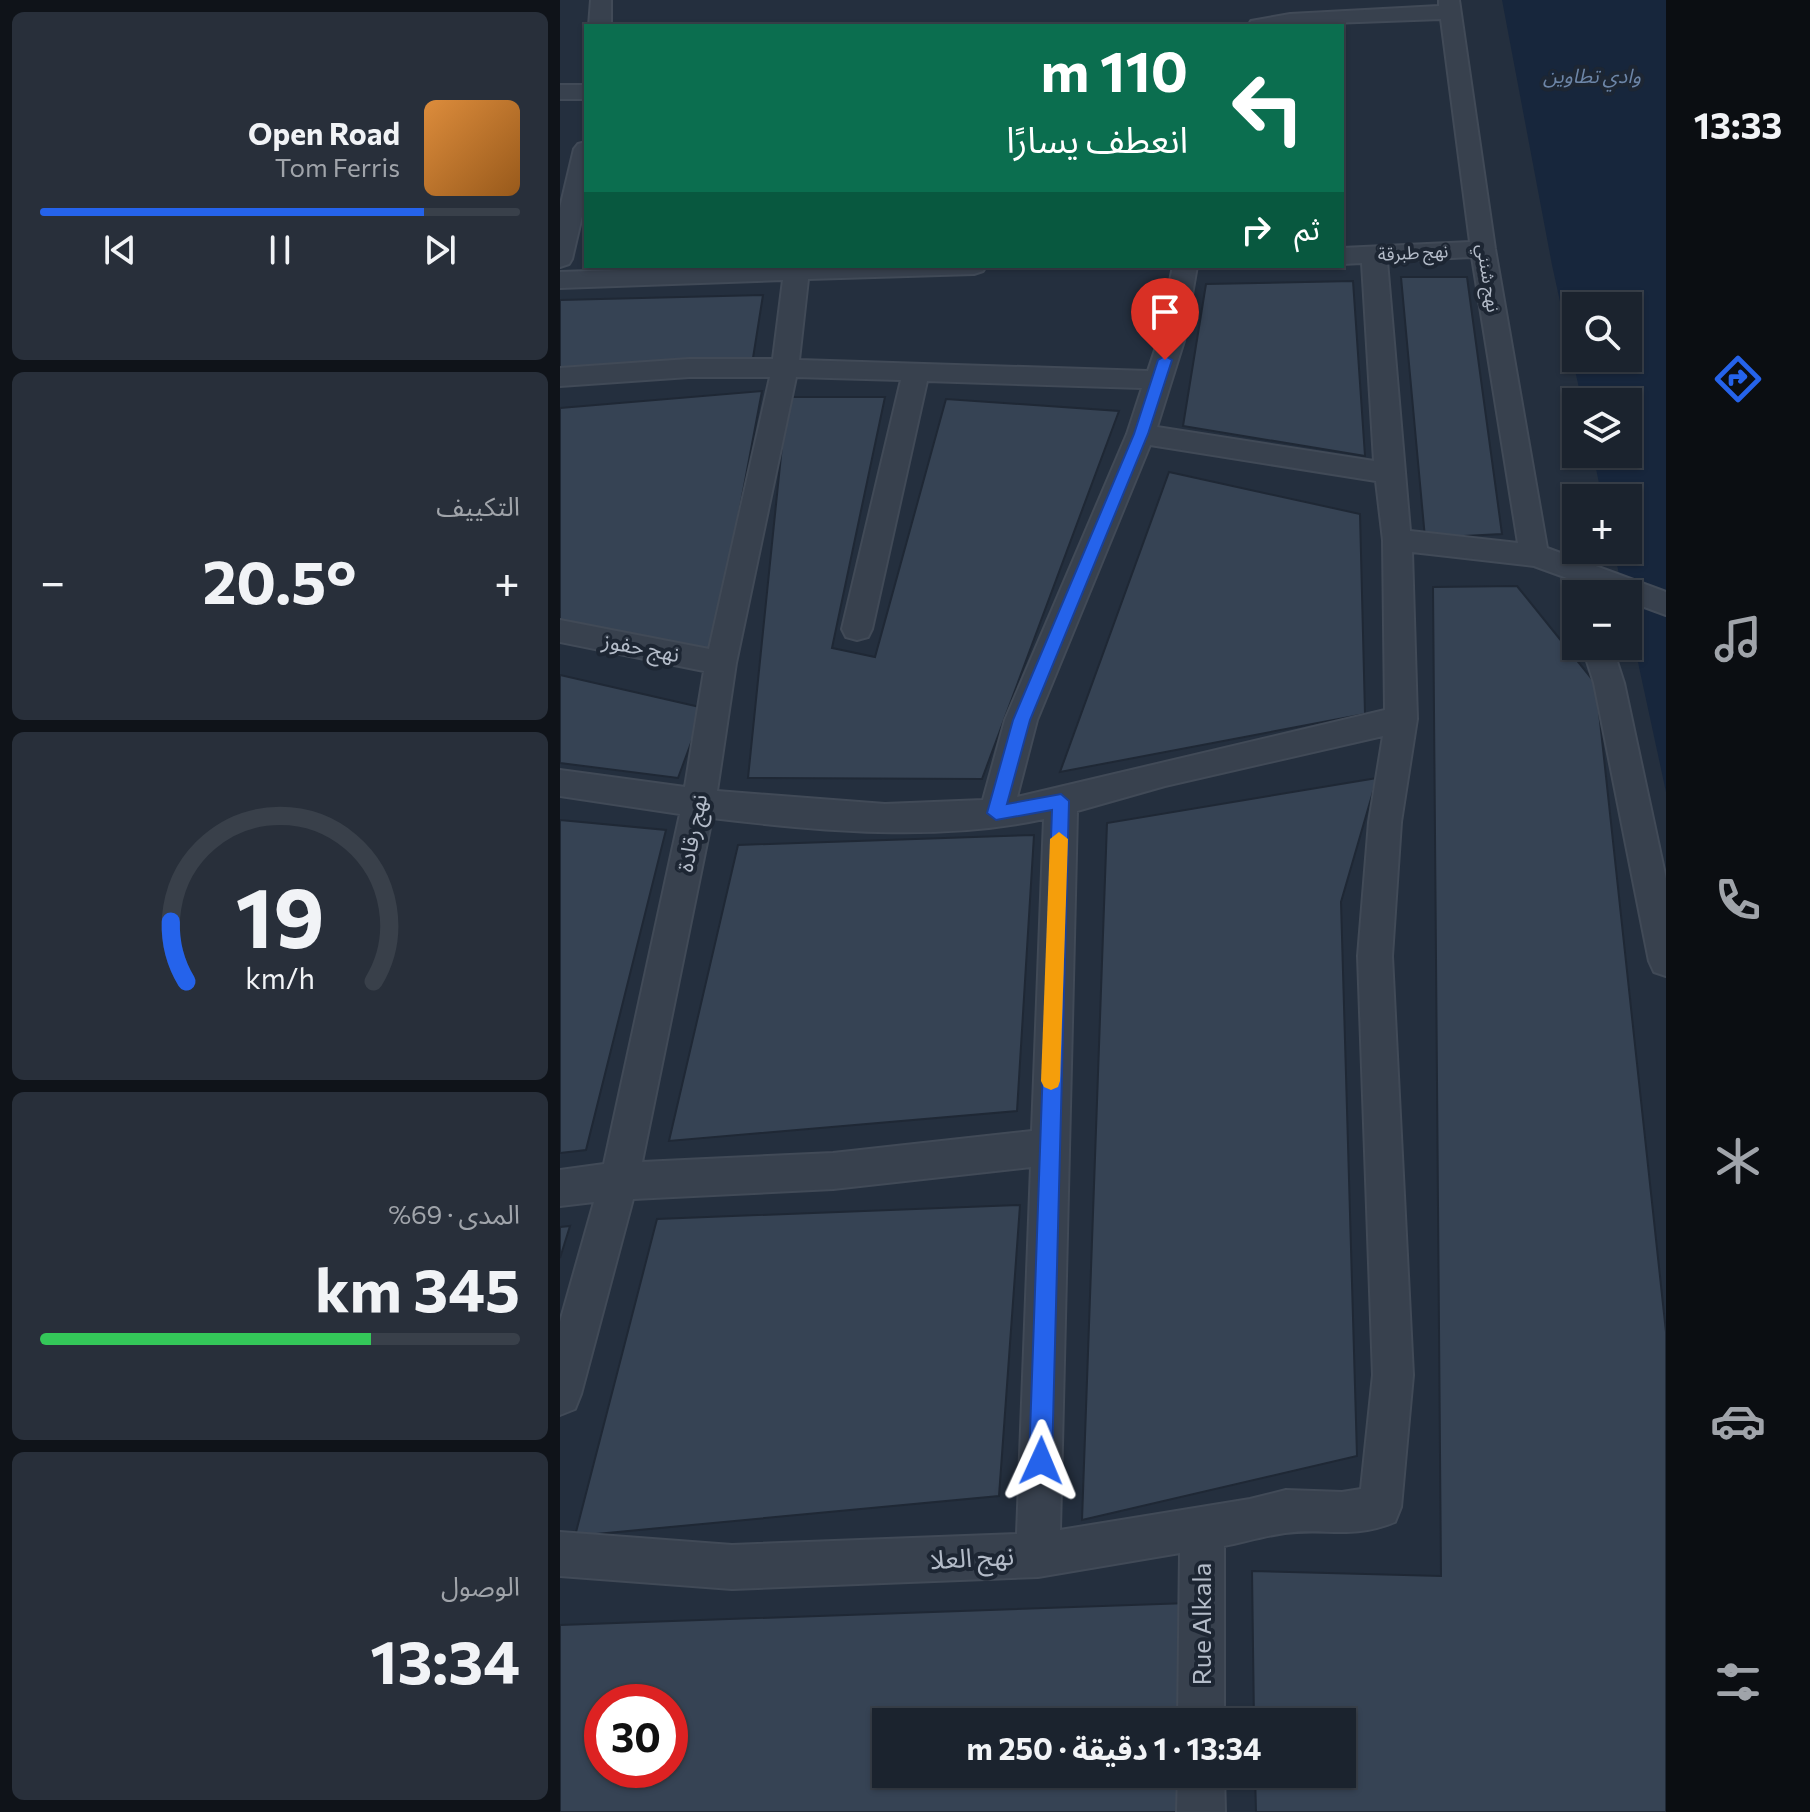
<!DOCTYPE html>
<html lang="ar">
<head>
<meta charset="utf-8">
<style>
  :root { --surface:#1b232e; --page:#282f3a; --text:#f1f3f6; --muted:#a0a4aa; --line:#39404a; --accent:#2563eb }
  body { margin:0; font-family:Commissioner,"Noto Sans Arabic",sans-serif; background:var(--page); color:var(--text); direction:rtl; height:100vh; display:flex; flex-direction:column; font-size:30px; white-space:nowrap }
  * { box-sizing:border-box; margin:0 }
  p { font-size:26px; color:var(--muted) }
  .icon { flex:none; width:44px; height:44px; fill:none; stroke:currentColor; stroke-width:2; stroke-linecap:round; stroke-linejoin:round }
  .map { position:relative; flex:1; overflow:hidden; direction:ltr }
  .panel { display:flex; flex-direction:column; gap:12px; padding:12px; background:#0f1319; width:560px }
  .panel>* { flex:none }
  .guide { position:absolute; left:24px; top:24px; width:760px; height:244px; border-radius:0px; box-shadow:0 2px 6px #0004,0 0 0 2px var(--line); direction:rtl; background:#0b6e4f; color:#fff; overflow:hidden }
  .buttons { position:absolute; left:1002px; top:292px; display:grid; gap:16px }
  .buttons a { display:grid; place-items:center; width:80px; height:80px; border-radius:0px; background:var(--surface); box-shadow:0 2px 6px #0004,0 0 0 2px var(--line); font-size:40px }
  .speed { position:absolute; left:24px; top:1684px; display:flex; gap:16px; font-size:40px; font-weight:700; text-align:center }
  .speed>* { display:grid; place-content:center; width:104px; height:104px; border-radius:50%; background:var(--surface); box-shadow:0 2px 6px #0004,0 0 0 2px var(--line); line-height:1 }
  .speed .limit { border:12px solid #d22; background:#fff; color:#111 }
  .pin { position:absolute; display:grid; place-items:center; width:68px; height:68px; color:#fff; margin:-82px -34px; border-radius:50% 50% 50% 0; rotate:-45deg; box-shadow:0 0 8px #0007 }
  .pin .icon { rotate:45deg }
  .me { position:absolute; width:88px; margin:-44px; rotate:1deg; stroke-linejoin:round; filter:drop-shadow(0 0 6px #0008) }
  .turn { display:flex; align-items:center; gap:28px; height:168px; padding:0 24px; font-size:36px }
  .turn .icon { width:104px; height:104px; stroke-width:2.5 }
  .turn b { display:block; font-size:56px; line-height:68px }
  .then { display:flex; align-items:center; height:76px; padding:0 24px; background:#0003; gap:16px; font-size:30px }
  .big { font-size:60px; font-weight:700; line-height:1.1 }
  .panel .tile { flex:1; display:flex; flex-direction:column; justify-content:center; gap:12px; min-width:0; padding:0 28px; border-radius:12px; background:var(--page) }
  .panel .dial { align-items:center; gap:0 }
  .dial svg { height:208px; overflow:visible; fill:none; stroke:var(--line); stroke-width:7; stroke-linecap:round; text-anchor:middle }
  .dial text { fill:var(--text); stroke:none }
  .song { display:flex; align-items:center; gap:24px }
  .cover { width:96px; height:96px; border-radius:12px; background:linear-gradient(135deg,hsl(30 70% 55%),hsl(30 70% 35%)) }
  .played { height:8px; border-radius:4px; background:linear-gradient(90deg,var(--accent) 80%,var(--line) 80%) }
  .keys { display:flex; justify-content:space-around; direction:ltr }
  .heat { display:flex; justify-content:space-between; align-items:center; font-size:44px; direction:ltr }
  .charge { height:12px; border-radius:6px; background:linear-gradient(90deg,#34c759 69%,var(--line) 0) }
  .trip { position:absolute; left:312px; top:1708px; width:484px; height:80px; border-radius:0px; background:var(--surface); box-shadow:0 2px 6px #0004,0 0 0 2px var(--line); font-weight:700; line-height:80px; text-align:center; direction:rtl }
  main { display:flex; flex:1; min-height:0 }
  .dock { display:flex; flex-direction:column; width:144px; justify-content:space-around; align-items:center; background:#0b0e12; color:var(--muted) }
  .dock .icon { width:56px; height:56px }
  .dock .on { color:var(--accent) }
  .dock b { font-size:36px; color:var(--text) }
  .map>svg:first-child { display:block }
</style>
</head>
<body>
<main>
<nav class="dock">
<b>13:33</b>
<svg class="icon on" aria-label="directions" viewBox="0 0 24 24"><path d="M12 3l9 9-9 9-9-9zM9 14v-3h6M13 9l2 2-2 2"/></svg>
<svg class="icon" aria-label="music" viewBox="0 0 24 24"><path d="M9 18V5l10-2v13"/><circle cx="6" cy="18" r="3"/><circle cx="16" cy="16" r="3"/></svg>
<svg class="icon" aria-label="phone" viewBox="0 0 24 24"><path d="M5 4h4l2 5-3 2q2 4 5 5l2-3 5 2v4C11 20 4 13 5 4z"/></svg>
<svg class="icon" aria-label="climate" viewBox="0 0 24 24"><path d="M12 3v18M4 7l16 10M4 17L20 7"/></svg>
<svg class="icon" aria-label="car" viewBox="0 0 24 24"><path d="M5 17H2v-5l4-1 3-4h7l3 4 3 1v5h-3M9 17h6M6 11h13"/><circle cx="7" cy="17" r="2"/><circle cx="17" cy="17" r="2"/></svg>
<svg class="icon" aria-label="filters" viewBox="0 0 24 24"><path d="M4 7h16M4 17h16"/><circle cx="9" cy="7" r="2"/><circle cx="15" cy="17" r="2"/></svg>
</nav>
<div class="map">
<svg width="1106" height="1812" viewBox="0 0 1106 1812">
  <rect width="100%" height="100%" fill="#242f3e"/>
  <!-- water -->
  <path fill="#17263c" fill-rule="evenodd" d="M942,0H1106V792L1068,616V594H1063L1054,550H1068V498H1042L1033,454H1068V402H1022L992,265ZM1016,306H1068V358H1016Z"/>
  <!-- building -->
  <g fill="#364354" stroke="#1f2835" stroke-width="2" fill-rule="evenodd">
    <polygon points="841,277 907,277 942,534 865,538"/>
    <polygon points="793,281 805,456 623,426 646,284"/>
    <polygon points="203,295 193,358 0,371 0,300"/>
    <polygon points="202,391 153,651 0,620 0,408"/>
    <polygon points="227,397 325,397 272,648 315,657 386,399 559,411 422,779 188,778"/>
    <polygon points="609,472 800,514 805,714 500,772"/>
    <polygon points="957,586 1036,684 1106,1332 1106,1812 696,1812 695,1774 782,1774 782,1722 694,1722 692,1571 881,1576 873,587"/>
    <polygon points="0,675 144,708 118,778 0,763"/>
    <polygon points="817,778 781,902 797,1456 522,1520 547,823"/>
    <polygon points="0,820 106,830 26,1150 0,1153"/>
    <polygon points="474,835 457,1111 109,1141 178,845"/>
    <polygon points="460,1205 439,1496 15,1536 97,1219"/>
    <polygon points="10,1226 0,1258 0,1227"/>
    <path d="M629,1603L625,1722H326V1774H623L621,1812H0V1625ZM42,1702H110V1770H42Z"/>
  </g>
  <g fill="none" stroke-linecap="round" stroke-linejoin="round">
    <defs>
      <g id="minor">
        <polygon points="31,0 51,0 51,26 29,26"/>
        <path d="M879,0H899L935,249L987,548L1106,592V615L1068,601V594H1051L974,566L852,552L857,719L841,822L832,956L853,1375L841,1507L835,1522C791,1540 765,1527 725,1533C704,1536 684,1542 664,1546V1722H618L620,1553L478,1577L172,1589L0,1576V1532L172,1545L457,1534L471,1167L273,1189L73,1199L21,1394L15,1409L0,1415V1322L34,1202L0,1206V1170L44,1164L120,814L0,796V770L125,787L144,671L0,642V620L149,649L210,377H129L0,386V368L129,359H213L223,280L0,288V272L182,266H426L423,271L414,274L248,279L239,360L588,371L598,341L613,266H637L624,341L597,427L814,461L802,263L782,264V248L910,242L881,19L688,26L691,21L730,14L879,6ZM912,257L958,543L850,531L827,261ZM236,377L341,380L282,629L286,637L297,640L308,637L312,629L367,381L582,388L567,434L445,720L423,800L325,804L157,791L176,663ZM590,445L816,481L823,540L825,710L457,797L477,720ZM823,736L809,822L798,956L813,1375L801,1489L782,1492L726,1490L690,1499L500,1530L517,811L605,786ZM152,818C260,831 378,842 484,819L472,1131L273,1153L82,1162Z"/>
        <rect x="0" y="85" width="26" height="14"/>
        <polygon points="26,142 26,199 12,259 9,264 0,267 0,208 14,149 18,144"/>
        <polygon points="1022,646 1052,646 1064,683 1106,879 1106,976 1094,972 1089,961 1034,683"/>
        <polygon points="618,1774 664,1774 665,1812 617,1812"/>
      </g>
    </defs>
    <!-- minor casing -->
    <use href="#minor" stroke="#414a57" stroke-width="4"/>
    <!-- minor -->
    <use href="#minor" fill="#38414e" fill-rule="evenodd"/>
  </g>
  <!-- route -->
  <polygon fill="#2563eb" stroke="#184099" stroke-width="2" points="605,356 612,360 588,434 470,720 447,804 501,794 509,801 492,1461 489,1469 481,1472 473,1469 469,1461 492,810 436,820 427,813 453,720 574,434 598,360"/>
  <!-- slow -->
  <polygon fill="#f59e0b" points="499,832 508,839 500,1081 498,1087 491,1090 484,1087 481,1081 490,839"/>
  <g text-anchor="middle" stroke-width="8" stroke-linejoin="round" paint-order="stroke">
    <!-- far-street labels -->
    <g font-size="18" fill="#b4bcc9" stroke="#1d2633">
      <text transform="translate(853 253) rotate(-3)" y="6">نهج طبرقة</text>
      <text transform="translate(928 278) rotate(81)" y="6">نهج شنني</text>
    </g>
    <!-- far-water labels -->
    <g font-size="20" font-style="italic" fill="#6d86a8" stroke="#1d2633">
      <text x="1032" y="83">وادي تطاوين</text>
    </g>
    <!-- street labels -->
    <g font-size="22" fill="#b4bcc9" stroke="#1d2633">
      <text transform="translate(81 647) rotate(11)" y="8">نهج حفوز</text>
      <text transform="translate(132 833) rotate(-79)" y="8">نهج رقادة</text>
    </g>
    <!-- near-street labels -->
    <g font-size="26" fill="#b4bcc9" stroke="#1d2633">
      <text transform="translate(412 1558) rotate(-3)" y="9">نهج العلا</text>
      <text transform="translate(642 1624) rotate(-90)" y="9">Rue Alkala</text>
    </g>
  </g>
</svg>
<div class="buttons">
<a><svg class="icon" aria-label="search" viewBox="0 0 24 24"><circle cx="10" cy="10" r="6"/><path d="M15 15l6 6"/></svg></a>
<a><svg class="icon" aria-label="layers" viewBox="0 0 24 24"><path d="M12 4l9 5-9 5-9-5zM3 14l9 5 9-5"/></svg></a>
<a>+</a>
<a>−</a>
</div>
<div class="speed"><div class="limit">30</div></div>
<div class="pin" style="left:605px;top:360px;background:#d93025"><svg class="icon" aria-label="arrive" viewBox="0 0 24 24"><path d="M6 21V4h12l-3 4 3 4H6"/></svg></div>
<svg class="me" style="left:481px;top:1461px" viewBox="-20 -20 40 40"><path d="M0-17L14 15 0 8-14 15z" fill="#2563eb" stroke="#fff" stroke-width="4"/></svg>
<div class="trip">13:34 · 1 دقيقة · 250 m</div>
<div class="guide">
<div class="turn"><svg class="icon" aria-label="left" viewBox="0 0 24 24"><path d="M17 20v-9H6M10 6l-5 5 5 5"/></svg><div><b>110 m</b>انعطف يسارًا</div></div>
<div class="then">ثم<svg class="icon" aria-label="right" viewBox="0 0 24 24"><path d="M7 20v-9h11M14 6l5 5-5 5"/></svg></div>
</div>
</div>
<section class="panel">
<div class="tile">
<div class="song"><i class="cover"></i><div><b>Open Road</b><p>Tom Ferris</p></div></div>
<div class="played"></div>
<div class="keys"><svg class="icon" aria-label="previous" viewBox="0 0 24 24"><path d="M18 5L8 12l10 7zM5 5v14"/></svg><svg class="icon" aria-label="pause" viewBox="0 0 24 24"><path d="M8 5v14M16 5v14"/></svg><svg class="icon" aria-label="next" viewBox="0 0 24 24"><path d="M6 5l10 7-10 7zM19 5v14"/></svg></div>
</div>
<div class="tile"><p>التكييف</p>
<div class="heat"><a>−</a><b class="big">20.5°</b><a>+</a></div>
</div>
<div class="tile dial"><svg viewBox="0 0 100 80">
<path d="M14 69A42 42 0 1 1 86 69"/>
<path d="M14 69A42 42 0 0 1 8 46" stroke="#2563eb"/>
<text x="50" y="56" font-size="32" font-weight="700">19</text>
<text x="50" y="72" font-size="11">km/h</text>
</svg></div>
<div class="tile"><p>المدى · 69%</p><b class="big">345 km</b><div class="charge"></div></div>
<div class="tile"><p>الوصول</p><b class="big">13:34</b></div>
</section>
</main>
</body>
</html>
